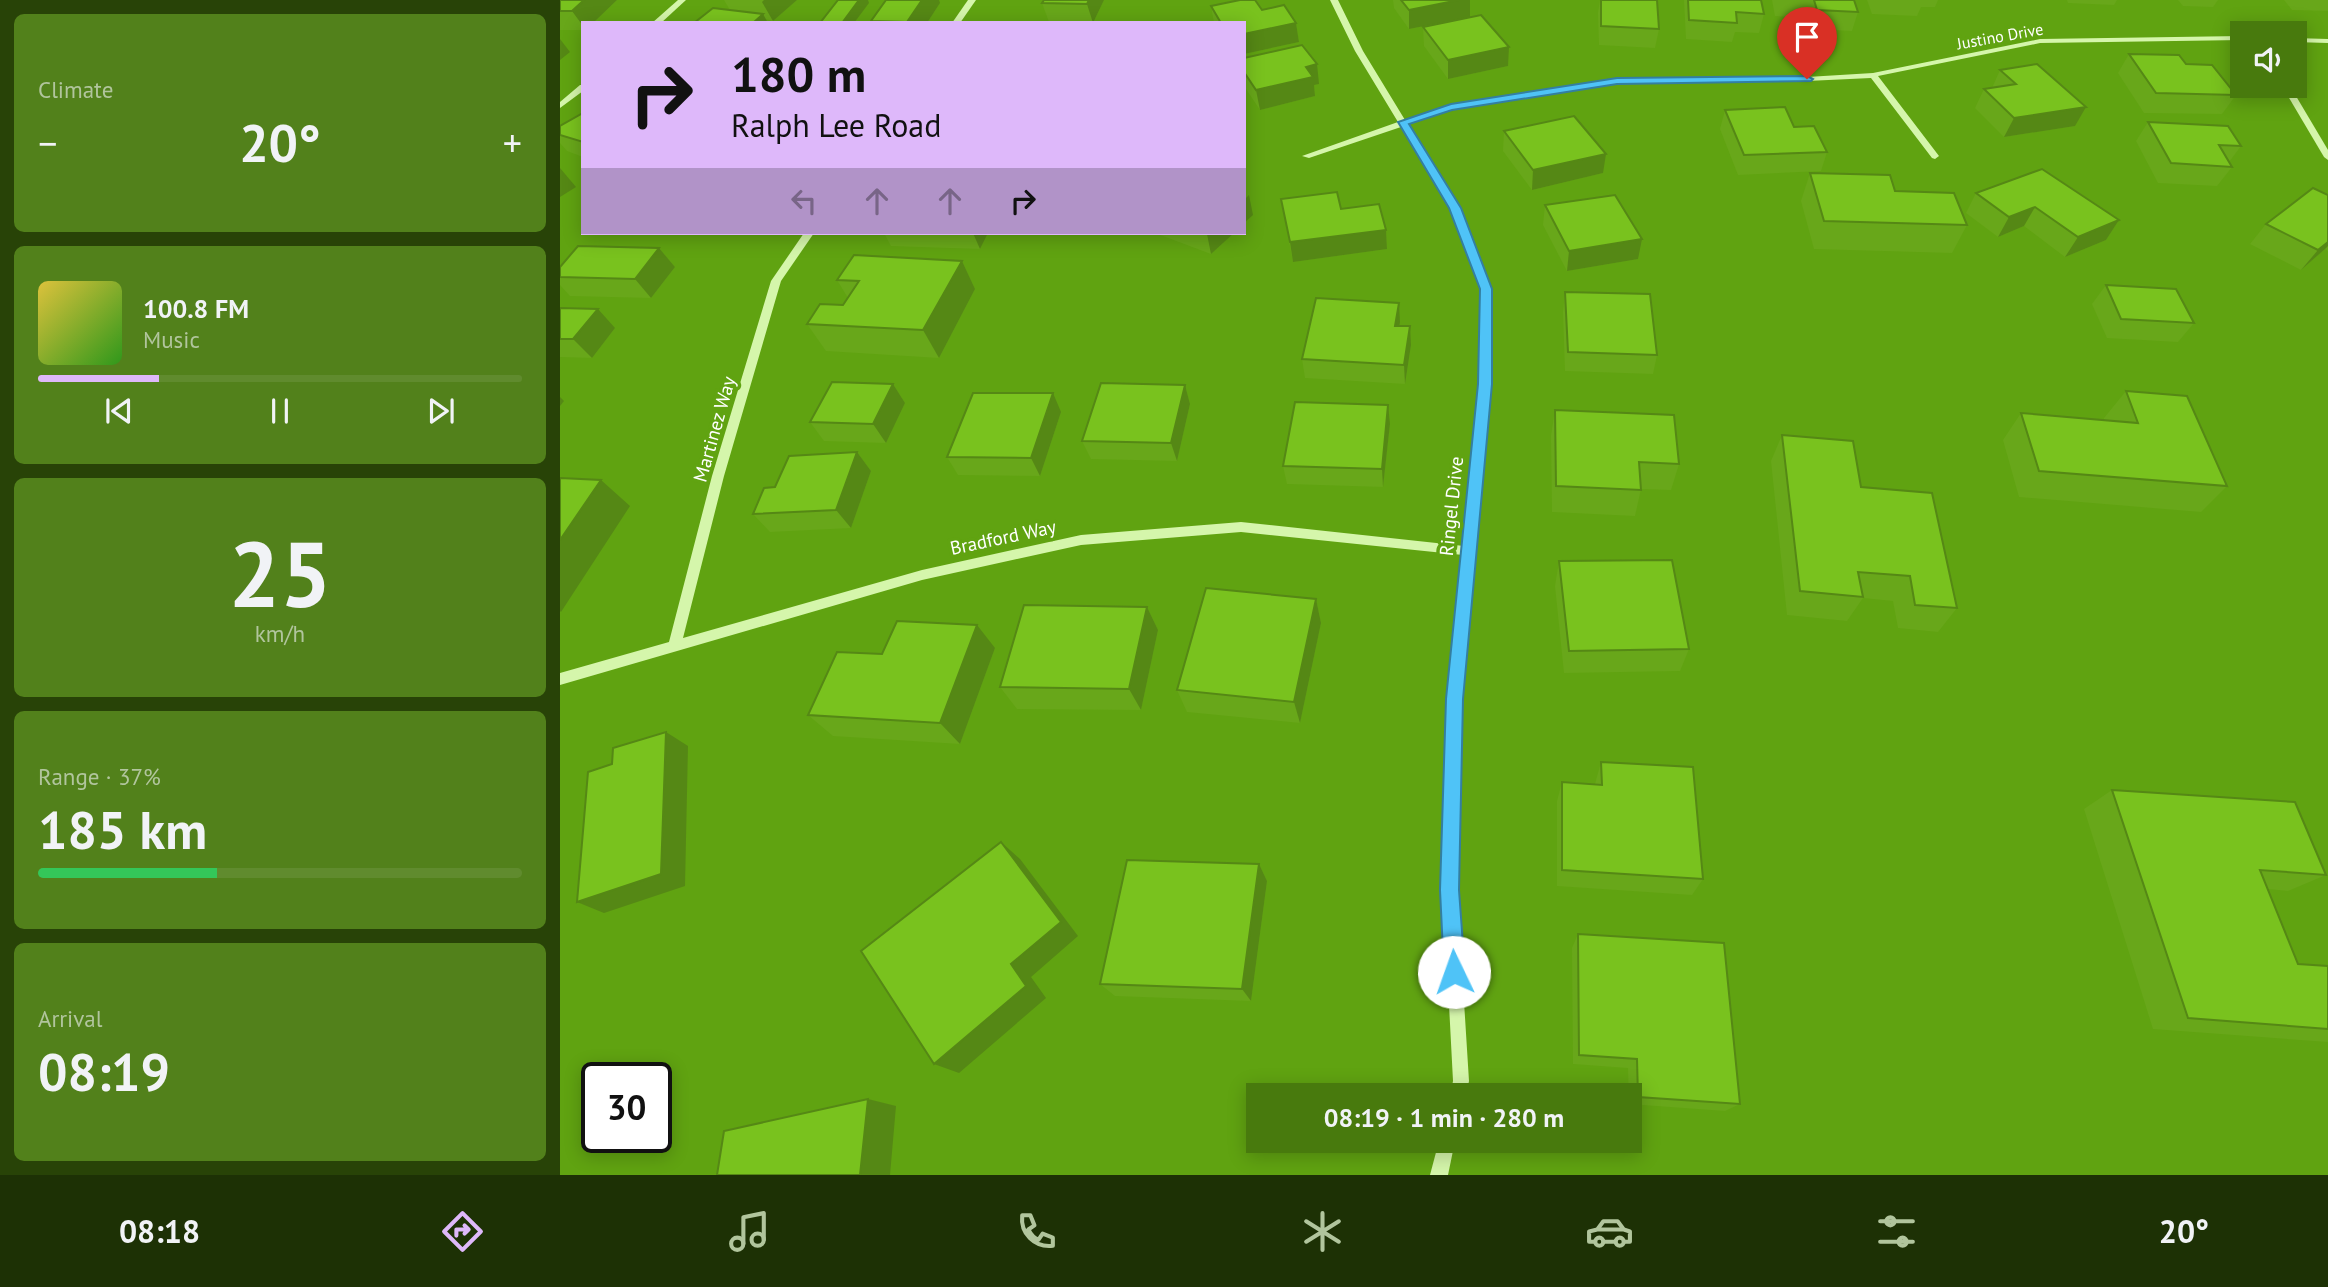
<!DOCTYPE html>
<html lang="en">
<head>
<meta charset="utf-8">
<style>
  :root { --surface:#487a0d; --page:#52811b; --text:#f1f3f6; --muted:#b1c59d; --line:#608b2e; --accent:#deb8fa }
  body { margin:0; font-family:"PT Sans",sans-serif; background:var(--page); color:var(--text); height:100vh; display:flex; flex-direction:column; font-size:26px; white-space:nowrap }
  * { box-sizing:border-box; margin:0 }
  p { font-size:23px; color:var(--muted) }
  .icon { flex:none; width:38px; height:38px; fill:none; stroke:currentColor; stroke-width:2; stroke-linecap:round; stroke-linejoin:round }
  .map { position:relative; flex:1; overflow:hidden }
  .side { display:flex; flex-direction:column; gap:14px; padding:14px; background:#284307; width:560px }
  .side>* { flex:none }
  .hud { position:absolute; left:21px; top:21px; width:665px; height:214px; border-radius:0px; box-shadow:0 4px 18px #0003; background:#deb8fa; color:#111; overflow:hidden }
  .fabs { position:absolute; left:1670px; top:21px; display:grid; gap:14px }
  .fabs a { display:grid; place-items:center; width:77px; height:77px; border-radius:0px; background:var(--surface); box-shadow:0 4px 18px #0003; font-size:35px }
  .speed { position:absolute; left:21px; top:1062px; display:flex; gap:14px; font-size:35px; font-weight:700; text-align:center }
  .speed>* { display:grid; place-content:center; width:91px; height:91px; border-radius:50%; background:var(--surface); box-shadow:0 4px 18px #0003; line-height:1 }
  .speed .limit { border:4px solid #111; border-radius:10px; background:#fff; color:#111 }
  .pin { position:absolute; display:grid; place-items:center; width:60px; height:60px; color:#fff; margin:-72px -30px; border-radius:50% 50% 50% 0; rotate:-45deg; box-shadow:0 0 7px #0007 }
  .pin .icon { rotate:45deg }
  .me { position:absolute; width:77px; margin:-38px; rotate:357deg; stroke-linejoin:round; filter:drop-shadow(0 0 5px #0008) }
  .turn { display:flex; align-items:center; gap:24px; height:147px; padding:0 35px; font-size:32px }
  .turn .icon { width:91px; height:91px; stroke-width:2.5 }
  .turn b { display:block; font-size:49px; line-height:60px }
  .lanes { display:flex; align-items:center; height:66px; padding:0 35px; background:#0003; justify-content:center; gap:35px; direction:ltr }
  .lanes .off { opacity:.35 }
  .big { font-size:52px; font-weight:700; line-height:1.1 }
  .side .tile { flex:1; display:flex; flex-direction:column; justify-content:center; gap:10px; min-width:0; padding:0 24px; border-radius:10px; background:var(--page) }
  .side .dial { align-items:center; gap:0 }
  .dial b { font-size:91px; line-height:1 }
  .song { display:flex; align-items:center; gap:21px }
  .cover { width:84px; height:84px; border-radius:10px; background:linear-gradient(135deg,hsl(50 70% 55%),hsl(110 70% 35%)) }
  .played { height:7px; border-radius:4px; background:linear-gradient(90deg,var(--accent) 25%,var(--line) 25%) }
  .keys { display:flex; justify-content:space-around; direction:ltr }
  .heat { display:flex; justify-content:space-between; align-items:center; font-size:38px; direction:ltr }
  .charge { height:10px; border-radius:5px; background:linear-gradient(90deg,#34c759 37%,var(--line) 0) }
  .trip { position:absolute; left:686px; top:1083px; width:396px; height:70px; border-radius:0px; background:var(--surface); box-shadow:0 4px 18px #0003; font-weight:700; line-height:70px; text-align:center }
  .tab-bar { display:flex; height:112px; justify-content:space-around; align-items:center; background:#1d3105; color:var(--muted) }
  .tab-bar .icon { width:49px; height:49px }
  .tab-bar .active { color:var(--accent) }
  .tab-bar b { font-size:32px; color:var(--text) }
  main { display:flex; flex:1; min-height:0 }
  .map>svg:first-child { display:block }
</style>
</head>
<body>
<main>
<section class="side">
<div class="tile"><p>Climate</p>
<div class="heat"><a>−</a><b class="big">20°</b><a>+</a></div>
</div>
<div class="tile">
<div class="song"><i class="cover"></i><div><b>100.8 FM</b><p>Music</p></div></div>
<div class="played"></div>
<div class="keys"><svg class="icon" aria-label="previous" viewBox="0 0 24 24"><path d="M18 5L8 12l10 7zM5 5v14"/></svg><svg class="icon" aria-label="pause" viewBox="0 0 24 24"><path d="M8 5v14M16 5v14"/></svg><svg class="icon" aria-label="next" viewBox="0 0 24 24"><path d="M6 5l10 7-10 7zM19 5v14"/></svg></div>
</div>
<div class="tile dial"><b>25</b><p>km/h</p></div>
<div class="tile"><p>Range · 37%</p><b class="big">185 km</b><div class="charge"></div></div>
<div class="tile"><p>Arrival</p><b class="big">08:19</b></div>
</section>
<div class="map">
<svg width="1768" height="1175" viewBox="0 0 1768 1175">
  <rect width="100%" height="100%" fill="#60a311"/>
  <g fill="none" stroke-linecap="round" stroke-linejoin="round">
    <!-- minor -->
    <g fill="#d5f6ab" fill-rule="evenodd">
      <polygon points="118,0 126,0 101,23 92,23"/>
      <polygon points="408,0 416,0 400,23 392,23"/>
      <polygon points="770,0 778,0 803,51 845,120 891,105 1057,79 1247,77 1313,73 1480,39 1682,36 1682,40 1480,43 1318,76 1379,156 1375,159 1372,158 1311,78 1247,81 1057,83 892,109 848,124 900,208 931,289 930,384 902,699 897,890 909,1081 906,1096 890,1096 893,1081 883,890 888,699 903,555 681,532 521,545 362,580 0,685 0,673 109,642 152,476 211,281 244,233 254,233 221,281 164,476 123,638 362,570 521,535 681,522 904,546 920,384 921,289 890,208 841,127 749,158 742,156 838,122 795,51"/>
      <polygon points="1734,38 1768,39 1768,43 1734,42"/>
      <polygon points="20,85 23,85 23,91 0,108 0,102"/>
      <polygon points="1722,86 1730,86 1768,150 1768,160 1764,157"/>
      <polygon points="879,1141 895,1141 888,1175 870,1175"/>
    </g>
  </g>
  <!-- wall -->
  <g fill="#68a71a">
    <polygon points="0,0 57,0 33,23 23,23 23,30 0,30"/>
    <polygon points="164,0 237,0 213,21 170,10"/>
    <polygon points="544,0 533,23 489,22 482,3"/>
    <polygon points="833,0 910,0 910,17 849,29 834,8"/>
    <polygon points="1040,0 1097,0 1099,29 1095,48 1039,45 1038,13"/>
    <polygon points="1124,0 1201,0 1204,14 1199,33 1175,32 1172,42 1126,39"/>
    <polygon points="1212,0 1294,0 1298,12 1292,31 1251,29 1248,18 1215,16"/>
    <polygon points="1307,0 1378,0 1375,7 1361,7 1357,16 1312,14"/>
    <polygon points="1507,0 1557,0 1554,5 1508,3"/>
    <polygon points="1618,0 1658,0 1653,7 1623,6"/>
    <polygon points="1724,0 1768,0 1768,11 1732,10"/>
    <polygon points="380,3 367,23 312,23 311,21"/>
    <polygon points="651,6 702,10 736,23 739,42 684,54 684,23 654,23"/>
    <polygon points="863,27 948,66 888,79 864,46"/>
    <polygon points="1569,54 1626,64 1676,95 1662,114 1584,113 1558,73"/>
    <polygon points="684,58 759,84 754,85 755,96 700,110 684,86"/>
    <polygon points="1440,70 1515,126 1444,137 1415,108 1424,89 1432,88"/>
    <polygon points="1165,110 1234,127 1267,152 1261,171 1178,175 1160,129"/>
    <polygon points="23,113 23,157 7,151 0,143 0,126"/>
    <polygon points="1588,122 1681,146 1669,162 1672,167 1657,186 1598,183 1576,141"/>
    <polygon points="944,131 1043,173 972,190 943,151"/>
    <polygon points="1250,173 1335,191 1407,225 1392,253 1254,249 1241,201"/>
    <polygon points="1416,193 1559,220 1546,240 1505,257 1464,226 1438,237 1406,213"/>
    <polygon points="1768,195 1768,251 1765,249 1741,270 1690,244 1706,224"/>
    <polygon points="721,199 781,209 826,230 827,249 733,262"/>
    <polygon points="985,205 1078,259 1007,271 983,225"/>
    <polygon points="324,233 428,233 420,249 331,246"/>
    <polygon points="595,233 674,233 651,254"/>
    <polygon points="99,248 115,267 91,298 10,296 0,285 0,267"/>
    <polygon points="402,261 415,289 379,358 266,351 247,324 283,305 288,298 277,280"/>
    <polygon points="1546,285 1634,323 1618,342 1547,338 1532,304"/>
    <polygon points="1005,292 1097,355 1093,374 1005,371 1003,312"/>
    <polygon points="839,303 839,326 851,345 845,384 745,378 742,359"/>
    <polygon points="0,308 55,328 32,358 0,357"/>
    <polygon points="333,384 345,403 326,443 264,441 250,422"/>
    <polygon points="625,385 630,404 617,461 531,459 522,441"/>
    <polygon points="1566,391 1667,486 1641,512 1459,497 1443,440 1461,413 1544,420 1544,418"/>
    <polygon points="995,410 1119,464 1111,490 1081,489 1075,516 992,512 991,436"/>
    <polygon points="501,412 480,476 398,475 387,457"/>
    <polygon points="830,424 823,487 727,484 723,466"/>
    <polygon points="1222,435 1301,487 1397,608 1378,632 1338,628 1333,601 1303,598 1287,621 1227,615 1211,461"/>
    <polygon points="297,452 311,471 291,528 210,532 193,514 215,487"/>
    <polygon points="999,561 1129,649 1120,671 1004,673 995,586"/>
    <polygon points="756,599 761,623 740,723 627,712 617,690"/>
    <polygon points="587,607 598,630 581,710 457,709 440,687"/>
    <polygon points="435,648 400,744 273,736 248,715 322,654"/>
    <polygon points="1041,762 1143,879 1132,895 997,886 997,801 1002,782 1035,784"/>
    <polygon points="1552,790 1766,875 1728,891 1708,889 1738,964 1768,966 1768,1042 1593,1029 1524,809"/>
    <polygon points="699,864 707,881 691,1001 555,996 540,984"/>
    <polygon points="1018,934 1180,1104 1165,1111 1069,1104 1068,1068 1013,1064 1012,948"/>
  </g>
  <!-- shaded-wall -->
  <g fill="#558815">
    <polygon points="24,0 57,0 33,23 23,23 23,26 12,11"/>
    <polygon points="204,0 237,0 213,21 202,2"/>
    <polygon points="299,0 308,0 309,3 294,23 282,23"/>
    <polygon points="362,0 379,0 380,3 367,23 347,23 347,22"/>
    <polygon points="529,0 544,0 533,23 527,4"/>
    <polygon points="899,0 910,0 910,17 849,29 849,10"/>
    <polygon points="203,14 208,23 193,23"/>
    <polygon points="736,23 739,42 684,54 684,34"/>
    <polygon points="0,39 10,52 0,60"/>
    <polygon points="949,47 948,66 888,79 888,60"/>
    <polygon points="757,64 759,84 754,85 755,96 700,110 696,90 746,67"/>
    <polygon points="1526,107 1515,126 1444,137 1454,118"/>
    <polygon points="1046,154 1043,173 972,190 973,170"/>
    <polygon points="0,168 16,187 0,197"/>
    <polygon points="689,195 693,215 684,223 684,200"/>
    <polygon points="1475,207 1464,226 1438,237 1449,217"/>
    <polygon points="1559,220 1546,240 1505,257 1518,237"/>
    <polygon points="826,230 827,249 733,262 730,242"/>
    <polygon points="413,233 428,233 420,249"/>
    <polygon points="649,233 674,233 651,254 647,234"/>
    <polygon points="1082,239 1078,259 1007,271 1009,251"/>
    <polygon points="1768,242 1768,246 1765,249 1741,270 1758,250"/>
    <polygon points="99,248 115,267 91,298 75,279"/>
    <polygon points="402,261 415,289 379,358 363,330"/>
    <polygon points="839,303 840,322 836,345 835,326"/>
    <polygon points="38,309 55,328 32,358 13,339"/>
    <polygon points="850,326 851,345 845,384 844,365"/>
    <polygon points="333,384 345,403 326,443 313,424"/>
    <polygon points="625,385 630,404 617,461 611,443"/>
    <polygon points="493,393 501,412 480,476 471,458"/>
    <polygon points="0,397 4,401 0,406"/>
    <polygon points="828,405 830,424 823,487 822,469"/>
    <polygon points="297,452 311,471 291,528 276,510"/>
    <polygon points="41,480 70,506 1,612 0,611 0,540"/>
    <polygon points="756,599 761,623 740,723 734,702"/>
    <polygon points="587,607 598,630 581,710 569,689"/>
    <polygon points="417,625 435,648 400,744 380,723"/>
    <polygon points="106,732 128,746 125,886 44,913 17,902"/>
    <polygon points="441,842 460,859 518,936 471,977 486,998 399,1073 374,1064 451,964"/>
    <polygon points="699,864 707,881 691,1001 682,989"/>
    <polygon points="308,1099 336,1106 330,1175 300,1175"/>
  </g>
  <!-- building -->
  <g fill="#79c21e" stroke="#558815" stroke-width="2">
    <polygon points="0,0 24,0 12,11 0,11"/>
    <polygon points="278,0 299,0 282,23 260,23"/>
    <polygon points="326,0 362,0 347,22 311,21"/>
    <polygon points="484,0 529,0 527,4 482,3"/>
    <polygon points="680,0 695,0 702,10 724,5 736,23 684,34 684,23 661,23 651,6"/>
    <polygon points="841,0 899,0 849,10"/>
    <polygon points="1041,0 1097,0 1099,29 1041,26"/>
    <polygon points="1128,0 1201,0 1204,14 1176,12 1177,23 1129,20"/>
    <polygon points="1254,0 1294,0 1298,12 1257,10"/>
    <polygon points="153,8 203,14 193,23 134,23"/>
    <polygon points="921,15 949,47 888,60 863,27"/>
    <polygon points="742,45 757,64 746,67 753,77 696,90 684,72 684,58"/>
    <polygon points="1569,54 1619,55 1626,64 1652,65 1676,95 1596,93"/>
    <polygon points="1477,64 1526,107 1454,118 1424,89 1456,84 1440,70"/>
    <polygon points="1225,107 1234,127 1254,126 1267,152 1184,155 1165,110"/>
    <polygon points="23,113 23,142 0,135 0,126"/>
    <polygon points="1014,116 1046,154 973,170 944,131"/>
    <polygon points="1588,122 1668,126 1681,146 1659,145 1672,167 1611,163"/>
    <polygon points="1482,169 1559,220 1518,237 1475,207 1449,217 1416,193"/>
    <polygon points="1250,173 1330,175 1335,191 1394,193 1407,225 1264,221"/>
    <polygon points="1753,188 1768,195 1768,242 1758,250 1706,224"/>
    <polygon points="777,192 781,209 819,204 826,230 730,242 721,199"/>
    <polygon points="1055,195 1082,239 1009,251 985,205"/>
    <polygon points="18,246 99,248 75,279 0,277 0,267"/>
    <polygon points="294,255 402,261 363,330 247,324 260,304 283,305 299,281 277,280"/>
    <polygon points="1546,285 1616,289 1634,323 1561,319"/>
    <polygon points="1005,292 1090,294 1097,355 1008,352"/>
    <polygon points="756,298 839,303 835,326 850,326 844,365 742,359"/>
    <polygon points="0,308 38,309 13,339 0,339"/>
    <polygon points="272,382 333,384 313,424 250,422"/>
    <polygon points="541,383 625,385 611,443 522,441"/>
    <polygon points="1566,391 1627,396 1667,486 1479,471 1461,413 1578,423"/>
    <polygon points="413,393 493,393 471,458 387,457"/>
    <polygon points="735,402 828,405 822,469 723,466"/>
    <polygon points="995,410 1114,415 1119,464 1079,462 1081,490 996,486"/>
    <polygon points="1222,435 1293,441 1301,487 1372,493 1397,608 1355,605 1350,576 1298,572 1303,597 1240,591"/>
    <polygon points="297,452 276,510 193,514 204,488 215,487 229,456"/>
    <polygon points="0,478 41,480 0,540"/>
    <polygon points="1112,560 1129,649 1009,651 999,561"/>
    <polygon points="646,588 756,599 734,702 617,690"/>
    <polygon points="464,605 587,607 569,689 440,687"/>
    <polygon points="337,621 417,625 380,723 248,715 277,652 322,654"/>
    <polygon points="106,732 101,874 17,902 28,772 52,764 53,748"/>
    <polygon points="1041,762 1133,767 1143,879 1002,870 1002,782 1042,785"/>
    <polygon points="1552,790 1735,802 1766,875 1700,870 1738,964 1768,966 1768,1029 1628,1018"/>
    <polygon points="441,842 501,922 451,964 466,986 374,1064 301,951"/>
    <polygon points="567,860 699,864 682,989 540,984"/>
    <polygon points="1018,934 1164,943 1180,1104 1078,1097 1077,1059 1019,1055"/>
    <polygon points="308,1099 300,1175 157,1175 164,1131"/>
  </g>
  <!-- route -->
  <polygon fill="#4fc3f7" stroke="#337fa1" stroke-width="2" points="1247,76 1253,79 1251,81 1057,84 892,110 849,124 901,208 932,289 932,384 903,699 899,890 905,972 902,979 894,982 887,979 884,972 880,890 886,699 918,384 920,289 889,208 838,122 891,104 1057,78"/>
  <g text-anchor="middle" stroke-width="7" stroke-linejoin="round" paint-order="stroke">
    <!-- far-street labels -->
    <g font-size="16" fill="#fff" stroke="#60a311">
      <text transform="translate(1440 36) rotate(-10)" y="6">Justino Drive</text>
    </g>
    <!-- street labels -->
    <g font-size="19" fill="#fff" stroke="#60a311">
      <text transform="translate(154 429) rotate(-74)" y="7">Martinez Way</text>
      <text transform="translate(891 506) rotate(-84)" y="7">Ringel Drive</text>
      <text transform="translate(443 537) rotate(-12)" y="7">Bradford Way</text>
    </g>
  </g>
</svg>
<div class="fabs">
<a><svg class="icon" aria-label="sound" viewBox="0 0 24 24"><path d="M4 9h4l5-4v14l-5-4H4zM17 9q2 3 0 6"/></svg></a>
</div>
<div class="speed"><div class="limit">30</div></div>
<div class="pin" style="left:1247px;top:79px;background:#d93025"><svg class="icon" aria-label="arrive" viewBox="0 0 24 24"><path d="M6 21V4h12l-3 4 3 4H6"/></svg></div>
<svg class="me" style="left:894px;top:972px" viewBox="-20 -20 40 40"><circle r="19" fill="#fff"/><path d="M0-13L10 11 0 6-10 11z" fill="#4fc3f7"/></svg>
<div class="trip">08:19 · 1 min · 280 m</div>
<div class="hud">
<div class="turn"><svg class="icon" aria-label="right" viewBox="0 0 24 24"><path d="M7 20v-9h11M14 6l5 5-5 5"/></svg><div><b>180 m</b>Ralph Lee Road</div></div>
<div class="lanes"><svg class="icon off" aria-label="left" viewBox="0 0 24 24"><path d="M17 20v-9H6M10 6l-5 5 5 5"/></svg><svg class="icon off" aria-label="ahead" viewBox="0 0 24 24"><path d="M12 20V5M6 11l6-6 6 6"/></svg><svg class="icon off" aria-label="ahead" viewBox="0 0 24 24"><path d="M12 20V5M6 11l6-6 6 6"/></svg><svg class="icon" aria-label="right" viewBox="0 0 24 24"><path d="M7 20v-9h11M14 6l5 5-5 5"/></svg></div>
</div>
</div>
</main>
<nav class="tab-bar">
<b>08:18</b>
<svg class="icon active" aria-label="directions" viewBox="0 0 24 24"><path d="M12 3l9 9-9 9-9-9zM9 14v-3h6M13 9l2 2-2 2"/></svg>
<svg class="icon" aria-label="music" viewBox="0 0 24 24"><path d="M9 18V5l10-2v13"/><circle cx="6" cy="18" r="3"/><circle cx="16" cy="16" r="3"/></svg>
<svg class="icon" aria-label="phone" viewBox="0 0 24 24"><path d="M5 4h4l2 5-3 2q2 4 5 5l2-3 5 2v4C11 20 4 13 5 4z"/></svg>
<svg class="icon" aria-label="climate" viewBox="0 0 24 24"><path d="M12 3v18M4 7l16 10M4 17L20 7"/></svg>
<svg class="icon" aria-label="car" viewBox="0 0 24 24"><path d="M5 17H2v-5l4-1 3-4h7l3 4 3 1v5h-3M9 17h6M6 11h13"/><circle cx="7" cy="17" r="2"/><circle cx="17" cy="17" r="2"/></svg>
<svg class="icon" aria-label="filters" viewBox="0 0 24 24"><path d="M4 7h16M4 17h16"/><circle cx="9" cy="7" r="2"/><circle cx="15" cy="17" r="2"/></svg>
<b>20°</b>
</nav>
</body>
</html>
